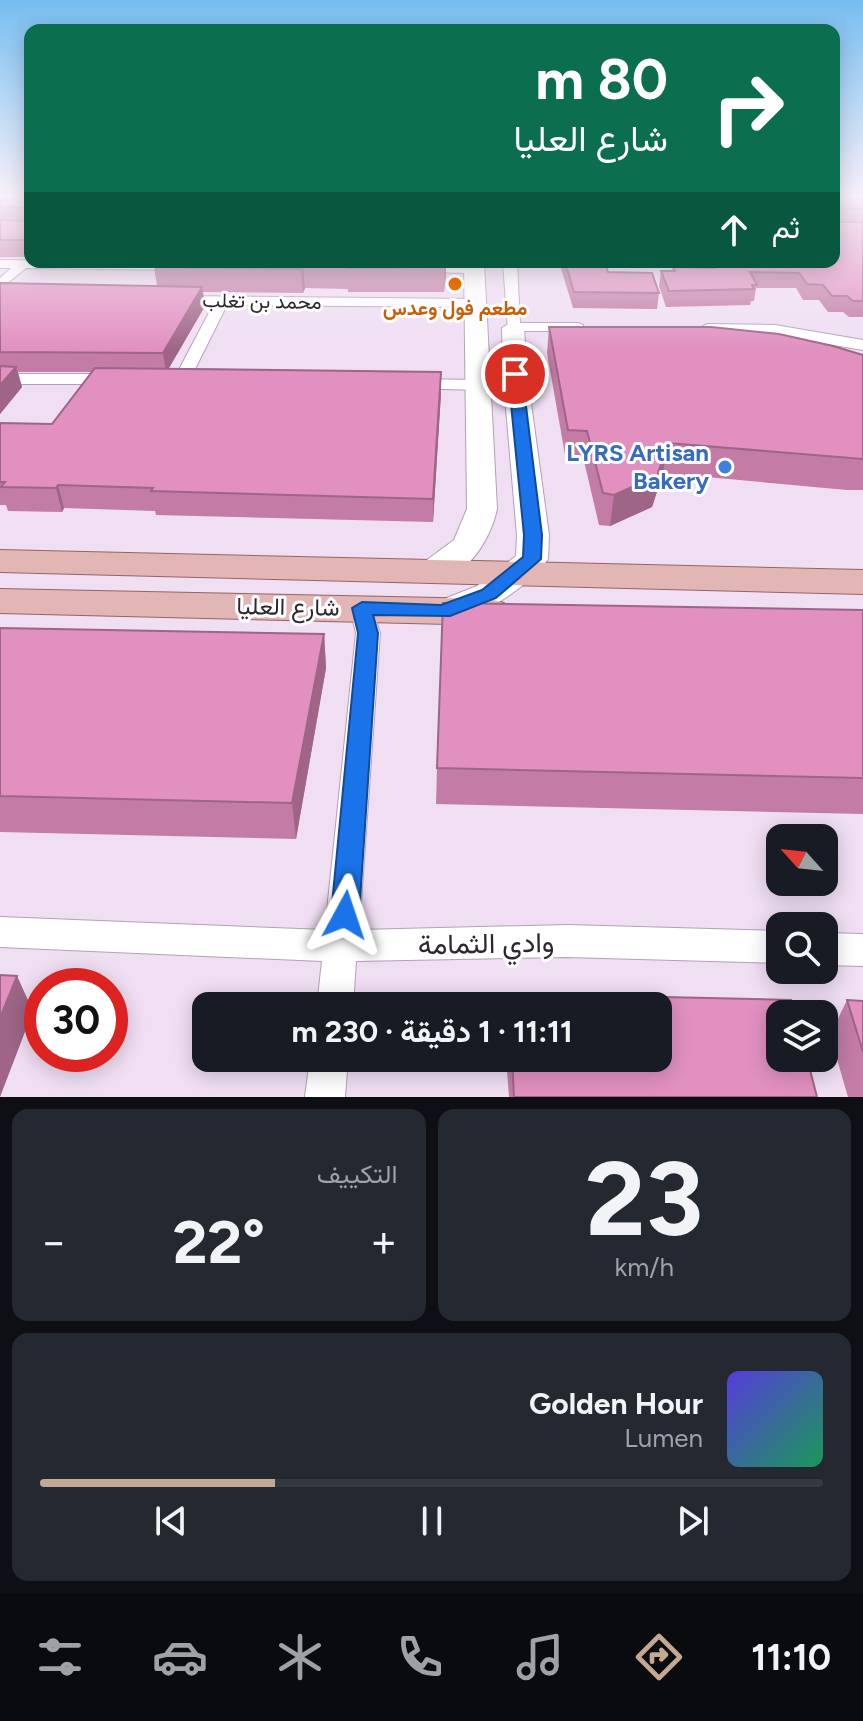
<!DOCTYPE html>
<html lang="ar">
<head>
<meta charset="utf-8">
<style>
  :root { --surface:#171b24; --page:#242831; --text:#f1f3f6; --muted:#9ea1a6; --line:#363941; --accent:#c4a891 }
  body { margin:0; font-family:Figtree,Vazirmatn,sans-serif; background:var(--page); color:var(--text); direction:rtl; height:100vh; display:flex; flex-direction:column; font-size:30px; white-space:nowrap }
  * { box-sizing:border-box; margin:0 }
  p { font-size:26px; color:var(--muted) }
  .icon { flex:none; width:44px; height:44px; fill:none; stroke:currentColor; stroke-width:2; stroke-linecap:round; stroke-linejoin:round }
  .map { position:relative; height:1097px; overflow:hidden; direction:ltr }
  .side { display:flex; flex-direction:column; gap:12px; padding:12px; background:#0d0f14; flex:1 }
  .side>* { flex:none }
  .top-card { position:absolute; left:24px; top:24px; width:816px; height:244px; border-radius:16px; box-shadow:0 4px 20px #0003; direction:rtl; background:#0b6e4f; color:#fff; overflow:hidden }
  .needle { width:52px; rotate:297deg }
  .tools { position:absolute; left:766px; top:824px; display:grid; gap:16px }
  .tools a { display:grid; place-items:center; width:72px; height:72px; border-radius:16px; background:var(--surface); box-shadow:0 4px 20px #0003; font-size:40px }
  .speed { position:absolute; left:24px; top:968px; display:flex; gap:16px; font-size:40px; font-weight:700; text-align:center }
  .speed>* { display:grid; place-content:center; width:104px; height:104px; border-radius:50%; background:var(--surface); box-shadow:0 4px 20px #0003; line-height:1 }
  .speed .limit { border:12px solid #d22; background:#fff; color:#111 }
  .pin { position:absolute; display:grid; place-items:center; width:68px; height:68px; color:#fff; margin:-34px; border:4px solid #fff; border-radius:50%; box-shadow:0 2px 8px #0007 }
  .me { position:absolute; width:88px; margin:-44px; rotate:5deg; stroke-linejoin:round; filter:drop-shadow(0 0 6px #0008) }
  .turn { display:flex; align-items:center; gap:28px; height:168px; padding:0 40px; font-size:36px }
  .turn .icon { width:104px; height:104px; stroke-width:2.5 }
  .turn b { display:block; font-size:56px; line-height:68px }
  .then { display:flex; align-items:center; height:76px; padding:0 40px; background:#0003; gap:16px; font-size:30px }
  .big { font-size:60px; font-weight:700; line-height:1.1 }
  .side .widget { flex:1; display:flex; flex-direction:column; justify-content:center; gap:12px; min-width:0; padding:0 28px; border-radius:16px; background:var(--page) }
  .side .dial { align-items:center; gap:0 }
  .dial b { font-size:104px; line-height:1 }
  .song { display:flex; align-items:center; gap:24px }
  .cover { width:96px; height:96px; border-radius:12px; background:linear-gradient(135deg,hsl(250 70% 55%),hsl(150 70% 35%)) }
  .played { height:8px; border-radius:4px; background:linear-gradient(90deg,var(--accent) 30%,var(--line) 30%) }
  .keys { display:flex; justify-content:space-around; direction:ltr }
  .heat { display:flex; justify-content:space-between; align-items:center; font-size:44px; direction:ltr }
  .side .tiles { flex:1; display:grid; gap:12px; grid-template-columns:1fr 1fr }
  .widget:last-child { grid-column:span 2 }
  .trip { position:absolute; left:192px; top:992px; width:480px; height:80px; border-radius:16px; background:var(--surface); box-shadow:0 4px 20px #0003; font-weight:700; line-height:80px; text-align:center; direction:rtl }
  .tabs { display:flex; height:128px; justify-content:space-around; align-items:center; background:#090b0e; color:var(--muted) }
  .tabs .icon { width:56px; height:56px }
  .tabs .on { color:var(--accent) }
  .tabs b { font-size:36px; color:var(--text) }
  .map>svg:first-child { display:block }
</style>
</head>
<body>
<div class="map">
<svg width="863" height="1097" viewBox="0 0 863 1097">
  <rect width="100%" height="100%" fill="#f0def3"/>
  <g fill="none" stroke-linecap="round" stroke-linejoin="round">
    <defs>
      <g id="street">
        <polygon points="0,260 184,262 191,266 184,270 26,268 0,289 0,278 11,268 0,268"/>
        <polygon points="503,262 517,262 520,323 578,323 583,325 583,331 508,331"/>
        <polygon points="418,265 473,265 480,269 473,273 413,272 413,266"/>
        <polygon points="177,296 475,299 482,303 475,307 227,305 190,379 182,384 174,379 213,305 172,303 170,300"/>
        <polygon points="708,324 775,325 863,340 863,350 775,335 703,332 703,326"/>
        <polygon points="0,374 115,374 123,379 115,384 0,384"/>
        <polygon points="414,379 480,380 488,385 480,390 408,388 406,384 408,380"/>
        <polygon points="362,600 370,603 380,633 359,930 567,925 780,931 780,963 567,957 356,961 353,1006 317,1006 322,961 0,947 0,917 325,930 356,633 350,608 354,603"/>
        <polygon points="824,933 863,934 863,966 824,965"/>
        <polygon points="310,1058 348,1058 345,1097 305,1097"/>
      </g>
      <g id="secondary">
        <path d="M464,262H484L497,509C490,543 460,589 420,579L415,572L420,565L454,540L467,509Z"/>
        <path d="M513,321L524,328L527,374L549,535L548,559C529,588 466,629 431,620L426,612L431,604L477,586L516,556L517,535L503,374L502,328Z"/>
      </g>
      <g id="primary">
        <polygon points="0,550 863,570 863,594 0,572"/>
        <polygon points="0,589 490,599 504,603 510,612 504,621 490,625 0,613"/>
      </g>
    </defs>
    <!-- street casing -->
    <use href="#street" stroke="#b2a1b5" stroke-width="2"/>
    <!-- secondary casing -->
    <use href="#secondary" stroke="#b2a1b5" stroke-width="2"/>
    <!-- primary casing -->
    <use href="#primary" stroke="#966465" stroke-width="2"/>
    <!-- street -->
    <use href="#street" fill="#fff" fill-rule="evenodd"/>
    <!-- secondary -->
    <use href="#secondary" fill="#fff" fill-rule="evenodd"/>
    <!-- primary -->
    <use href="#primary" fill="#e2b6b4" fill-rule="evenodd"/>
  </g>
  <!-- wall -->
  <g fill="#c27ca5">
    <rect x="0" y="196" width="30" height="61"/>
    <polygon points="834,196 863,196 863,317 849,317 843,312 828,312 819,300 803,300 796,288 756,288 754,301 751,301 750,305 666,307 659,286 661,271 672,271 673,267 704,268 701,262 834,262"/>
    <polygon points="446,262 444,292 348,292 348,289 305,288 303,293 203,292 205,306 169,368 441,372 441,393 433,522 156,515 155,511 64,508 62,512 8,511 6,505 0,505 0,423 52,424 91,372 18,372 22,387 0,414 0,283 157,286 154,267"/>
    <polygon points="559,262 605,262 608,272 659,293 657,309 573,308"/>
    <polygon points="549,327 863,355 863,490 847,490 663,473 652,507 610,526 599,525 584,461 566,460 547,353"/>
    <polygon points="863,610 863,814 436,804 437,768"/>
    <polygon points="0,628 324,634 326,668 296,839 0,832"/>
    <polygon points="491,993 791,1000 795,1014 780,1014 780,1058 807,1058 817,1097 509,1097 506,1058 658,1058 658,1006 490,1006"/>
    <polygon points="847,1000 863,1001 863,1097 848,1097 830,1035"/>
  </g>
  <!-- shaded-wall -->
  <g fill="#9e6586">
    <polygon points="445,262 446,262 446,276 444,292"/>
    <polygon points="303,264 305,288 303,293 301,269"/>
    <polygon points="202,287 205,306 166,373 163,353"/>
    <polygon points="16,367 22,387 0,414 0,385"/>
    <polygon points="441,372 441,393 433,522 433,499"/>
    <polygon points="668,443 663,473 652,507 610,526 614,495"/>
    <polygon points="58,485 64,508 62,512 56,488"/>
    <polygon points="324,634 326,668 296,839 292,803"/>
    <polygon points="17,976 33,1011 0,1097 0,1018"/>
  </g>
  <!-- building -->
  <g fill="#e190c0" stroke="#9e6586" stroke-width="2">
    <polygon points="3,196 30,196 30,240 0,240 0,220 26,221 29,210 26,207 0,207 0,198"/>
    <polygon points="834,196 863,196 863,209 837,208 834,211 837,222 863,222 863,301 853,301 847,296 832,296 823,285 807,284 799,273 750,272 757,285 752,285 754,289 669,291 661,271 675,271 673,267 715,268 712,262 834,262"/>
    <polygon points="157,262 445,262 444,267 347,268 347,265 303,264 301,269 154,267"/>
    <polygon points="565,262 605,262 608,272 652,273 659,293 574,292"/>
    <polygon points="0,283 202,287 163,353 0,352"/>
    <polygon points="549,327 711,327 779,334 833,346 863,355 863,459 668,443 657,476 614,495 603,493 587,431 568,430"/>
    <polygon points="0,366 16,367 0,385"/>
    <polygon points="95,368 441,372 433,499 151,491 153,488 58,485 56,488 1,487 5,482 0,482 0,423 52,424"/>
    <polygon points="443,603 863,610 863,778 437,768"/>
    <polygon points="0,628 324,634 292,803 0,796"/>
    <polygon points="0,975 17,976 0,1018"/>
    <polygon points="491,993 791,1000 795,1014 780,1014 780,1058 807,1058 817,1097 514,1097 512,1058 658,1058 658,1006 498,1006"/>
    <polygon points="847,1000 863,1001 863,1052"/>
  </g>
  <!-- sky -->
  <linearGradient id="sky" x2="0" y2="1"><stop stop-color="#76bef1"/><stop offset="0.56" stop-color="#f8f0fa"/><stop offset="1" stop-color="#f8f0fa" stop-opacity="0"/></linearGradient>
  <rect width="863" height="350" fill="url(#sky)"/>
  <!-- route -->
  <polygon fill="#1a73e8" stroke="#114b97" stroke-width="2" points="515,369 522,374 542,535 541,559 496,598 450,616 373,615 378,633 359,915 355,924 345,927 335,924 331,915 358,633 352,608 362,602 441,605 482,590 523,557 524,535 508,374"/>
  <!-- markers -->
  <circle fill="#e8710a" stroke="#fff" stroke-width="3" cx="455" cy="284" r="8"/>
  <circle fill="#3f7fe0" stroke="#fff" stroke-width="3" cx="725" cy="467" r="8"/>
  <g text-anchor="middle" stroke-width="6" stroke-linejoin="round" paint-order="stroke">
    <!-- far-street labels -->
    <g font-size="20" fill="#2e272f" stroke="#fff">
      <text transform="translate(262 301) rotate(1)" y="7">محمد بن تغلب</text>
    </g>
    <!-- far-food labels -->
    <g font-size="20" font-weight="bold" fill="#c56008" stroke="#fff">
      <text x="455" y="315">مطعم فول وعدس</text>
    </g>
    <!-- shop labels -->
    <g font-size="24" font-weight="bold" fill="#366cbe" stroke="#fff" text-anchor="end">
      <text x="709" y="461">LYRS Artisan<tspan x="709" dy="28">Bakery</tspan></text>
    </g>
    <!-- street labels -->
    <g font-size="24" fill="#2e272f" stroke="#fff">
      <text transform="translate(288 607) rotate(1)" y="8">شارع العليا</text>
    </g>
    <!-- near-street labels -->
    <g font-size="28" fill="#2e272f" stroke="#fff">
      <text transform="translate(486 943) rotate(-1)" y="10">وادي الثمامة</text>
    </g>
  </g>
</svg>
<div class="tools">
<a><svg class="needle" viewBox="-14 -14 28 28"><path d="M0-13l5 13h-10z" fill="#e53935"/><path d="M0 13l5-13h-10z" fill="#9ea1a6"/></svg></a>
<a><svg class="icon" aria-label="search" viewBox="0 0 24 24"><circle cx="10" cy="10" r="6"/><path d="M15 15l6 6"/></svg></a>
<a><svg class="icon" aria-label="layers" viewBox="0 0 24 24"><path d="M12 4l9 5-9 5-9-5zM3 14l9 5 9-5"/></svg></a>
</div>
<div class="speed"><div class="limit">30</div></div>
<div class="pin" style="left:515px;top:374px;background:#d93025"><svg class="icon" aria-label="arrive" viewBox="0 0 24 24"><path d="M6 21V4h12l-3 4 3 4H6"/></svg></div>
<svg class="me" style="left:345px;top:915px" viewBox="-20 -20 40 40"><path d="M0-17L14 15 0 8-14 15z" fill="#1a73e8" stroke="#fff" stroke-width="4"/></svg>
<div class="trip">11:11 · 1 دقيقة · 230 m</div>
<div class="top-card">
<div class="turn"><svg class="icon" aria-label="right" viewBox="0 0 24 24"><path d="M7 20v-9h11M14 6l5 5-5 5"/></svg><div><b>80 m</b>شارع العليا</div></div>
<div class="then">ثم<svg class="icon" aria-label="ahead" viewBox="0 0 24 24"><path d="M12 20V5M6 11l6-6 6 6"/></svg></div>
</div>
</div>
<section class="side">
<div class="tiles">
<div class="widget dial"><b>23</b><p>km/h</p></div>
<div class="widget"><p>التكييف</p>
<div class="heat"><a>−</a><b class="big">22°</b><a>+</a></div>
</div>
<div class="widget">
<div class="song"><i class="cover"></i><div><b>Golden Hour</b><p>Lumen</p></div></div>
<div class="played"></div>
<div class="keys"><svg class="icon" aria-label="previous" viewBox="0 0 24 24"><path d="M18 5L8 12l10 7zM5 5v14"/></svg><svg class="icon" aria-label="pause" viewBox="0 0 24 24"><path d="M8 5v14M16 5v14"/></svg><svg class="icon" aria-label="next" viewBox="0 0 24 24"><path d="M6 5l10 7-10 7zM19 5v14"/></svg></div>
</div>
</div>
</section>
<nav class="tabs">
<b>11:10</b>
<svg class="icon on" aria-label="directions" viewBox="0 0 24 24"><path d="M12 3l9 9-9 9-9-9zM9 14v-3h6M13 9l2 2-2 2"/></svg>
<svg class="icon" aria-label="music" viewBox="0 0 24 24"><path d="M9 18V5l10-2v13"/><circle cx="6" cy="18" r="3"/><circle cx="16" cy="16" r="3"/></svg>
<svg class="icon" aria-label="phone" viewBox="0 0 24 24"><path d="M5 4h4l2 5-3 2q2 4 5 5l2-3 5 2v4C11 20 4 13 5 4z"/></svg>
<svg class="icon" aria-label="climate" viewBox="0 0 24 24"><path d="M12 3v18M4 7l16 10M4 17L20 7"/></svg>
<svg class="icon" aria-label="car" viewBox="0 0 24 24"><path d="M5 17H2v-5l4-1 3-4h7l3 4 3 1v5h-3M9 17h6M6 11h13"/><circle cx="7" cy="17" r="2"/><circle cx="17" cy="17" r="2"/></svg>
<svg class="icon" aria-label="filters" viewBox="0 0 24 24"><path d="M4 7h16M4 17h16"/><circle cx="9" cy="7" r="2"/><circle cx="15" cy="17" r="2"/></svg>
</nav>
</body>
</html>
